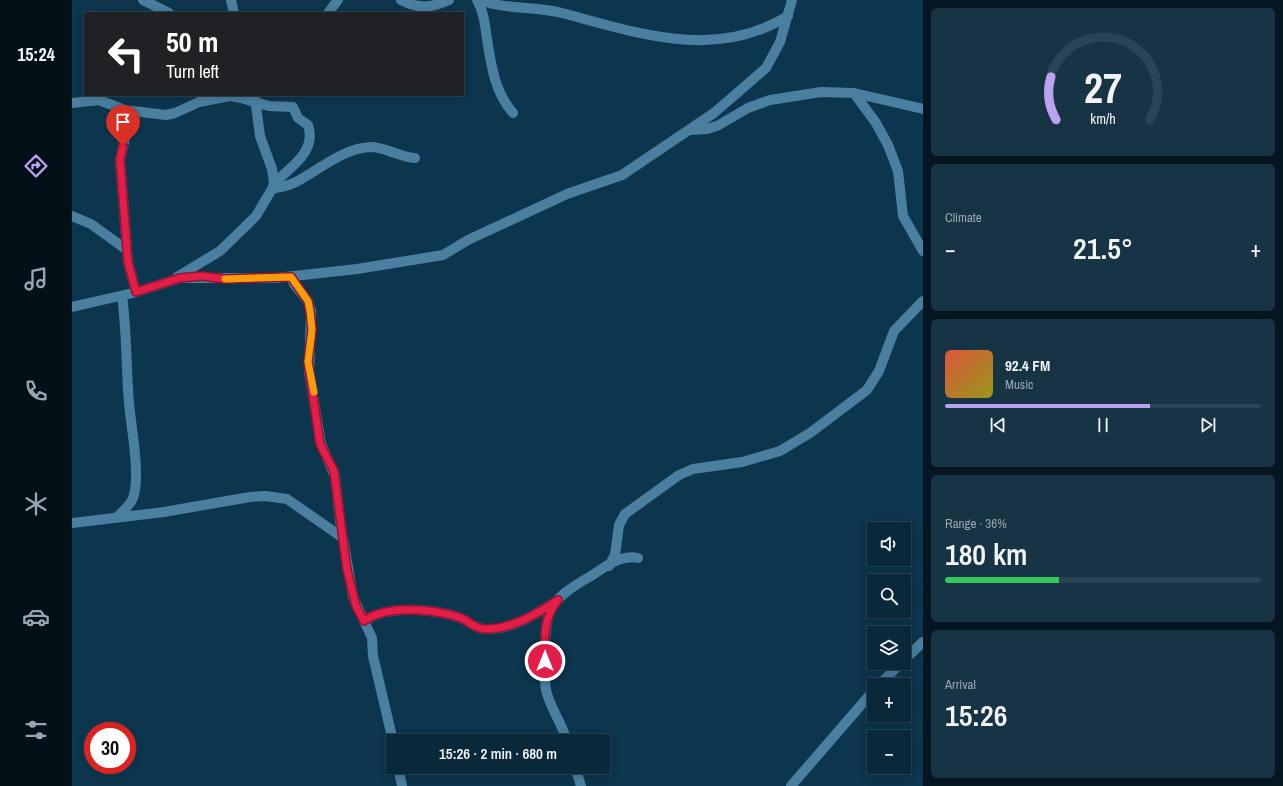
<!DOCTYPE html>
<html lang="en">
<head>
<meta charset="utf-8">
<style>
  :root { --surface:#09283a; --page:#173445; --text:#f1f3f6; --muted:#99a6af; --line:#294454; --accent:#bca0f2 }
  body { margin:0; font-family:"Archivo Narrow",sans-serif; background:var(--page); color:var(--text); height:100vh; display:flex; flex-direction:column; font-size:15px; white-space:nowrap }
  * { box-sizing:border-box; margin:0 }
  p { font-size:13px; color:var(--muted) }
  .icon { flex:none; width:22px; height:22px; fill:none; stroke:currentColor; stroke-width:2; stroke-linecap:round; stroke-linejoin:round }
  .map { position:relative; flex:1; overflow:hidden }
  .panel { display:flex; flex-direction:column; gap:8px; padding:8px; background:#051620; width:360px }
  .panel>* { flex:none }
  .top-card { position:absolute; left:12px; top:12px; width:380px; height:84px; border-radius:0px; box-shadow:0 2px 10px #0003,0 0 0 1px var(--line); background:#202124; color:#fff; overflow:hidden }
  .fabs { position:absolute; left:795px; top:522px; display:grid; gap:8px }
  .fabs a { display:grid; place-items:center; width:44px; height:44px; border-radius:0px; background:var(--surface); box-shadow:0 2px 10px #0003,0 0 0 1px var(--line); font-size:20px }
  .speed { position:absolute; left:12px; top:722px; display:flex; gap:8px; font-size:20px; font-weight:700; text-align:center }
  .speed>* { display:grid; place-content:center; width:52px; height:52px; border-radius:50%; background:var(--surface); box-shadow:0 2px 10px #0003,0 0 0 1px var(--line); line-height:1 }
  .speed .limit { border:6px solid #d22; background:#fff; color:#111 }
  .pin { position:absolute; display:grid; place-items:center; width:34px; height:34px; color:#fff; margin:-41px -17px; border-radius:50% 50% 50% 0; rotate:-45deg; box-shadow:0 0 4px #0007 }
  .pin .icon { rotate:45deg }
  .me { position:absolute; width:44px; margin:-22px; rotate:0deg; stroke-linejoin:round; filter:drop-shadow(0 0 3px #0008) }
  .turn { display:flex; align-items:center; gap:14px; height:84px; padding:0 16px; font-size:18px }
  .turn .icon { width:52px; height:52px; stroke-width:2.5 }
  .turn b { display:block; font-size:28px; line-height:34px }
  .big { font-size:30px; font-weight:600; line-height:1.1 }
  .panel .card { flex:1; display:flex; flex-direction:column; justify-content:center; gap:6px; min-width:0; padding:0 14px; border-radius:6px; background:var(--page) }
  .panel .dial { align-items:center; gap:0 }
  .dial svg { height:104px; overflow:visible; fill:none; stroke:var(--line); stroke-width:7; stroke-linecap:round; text-anchor:middle }
  .dial text { fill:var(--text); stroke:none }
  .song { display:flex; align-items:center; gap:12px }
  .cover { width:48px; height:48px; border-radius:6px; background:linear-gradient(135deg,hsl(10 70% 55%),hsl(60 70% 35%)) }
  .played { height:4px; border-radius:2px; background:linear-gradient(90deg,var(--accent) 65%,var(--line) 65%) }
  .keys { display:flex; justify-content:space-around; direction:ltr }
  .heat { display:flex; justify-content:space-between; align-items:center; font-size:22px; direction:ltr }
  .charge { height:6px; border-radius:3px; background:linear-gradient(90deg,#34c759 36%,var(--line) 0) }
  .trip { position:absolute; left:314px; top:734px; width:224px; height:40px; border-radius:0px; background:var(--surface); box-shadow:0 2px 10px #0003,0 0 0 1px var(--line); font-weight:600; line-height:40px; text-align:center }
  main { display:flex; flex:1; min-height:0 }
  .tabs { display:flex; flex-direction:column; width:72px; justify-content:space-around; align-items:center; background:#041017; color:var(--muted) }
  .tabs .icon { width:28px; height:28px }
  .tabs .active { color:var(--accent) }
  .tabs b { font-size:18px; color:var(--text) }
  .map>svg:first-child { display:block }
</style>
</head>
<body>
<main>
<nav class="tabs">
<b>15:24</b>
<svg class="icon active" aria-label="directions" viewBox="0 0 24 24"><path d="M12 3l9 9-9 9-9-9zM9 14v-3h6M13 9l2 2-2 2"/></svg>
<svg class="icon" aria-label="music" viewBox="0 0 24 24"><path d="M9 18V5l10-2v13"/><circle cx="6" cy="18" r="3"/><circle cx="16" cy="16" r="3"/></svg>
<svg class="icon" aria-label="phone" viewBox="0 0 24 24"><path d="M5 4h4l2 5-3 2q2 4 5 5l2-3 5 2v4C11 20 4 13 5 4z"/></svg>
<svg class="icon" aria-label="climate" viewBox="0 0 24 24"><path d="M12 3v18M4 7l16 10M4 17L20 7"/></svg>
<svg class="icon" aria-label="car" viewBox="0 0 24 24"><path d="M5 17H2v-5l4-1 3-4h7l3 4 3 1v5h-3M9 17h6M6 11h13"/><circle cx="7" cy="17" r="2"/><circle cx="17" cy="17" r="2"/></svg>
<svg class="icon" aria-label="filters" viewBox="0 0 24 24"><path d="M4 7h16M4 17h16"/><circle cx="9" cy="7" r="2"/><circle cx="15" cy="17" r="2"/></svg>
</nav>
<div class="map">
<svg width="851" height="786" viewBox="0 0 851 786">
  <rect width="100%" height="100%" fill="#0c364d"/>
  <g fill="none" stroke-linecap="round" stroke-linejoin="round">
    <!-- minor -->
    <g stroke="#4a7fa0" stroke-width="10">
      <polyline points="71,0 97,13"/>
      <polyline points="159,0 162,13"/>
      <path d="M329,0C346,9 360,8 377,0"/>
      <path d="M405,0C412,12 413,25 415,39C419,65 423,93 441,113"/>
      <path d="M409,0C434,10 463,6 490,13C566,33 643,61 716,16"/>
      <polyline points="256,13 266,0"/>
      <polyline points="782,93 804,123 816,145 826,171 831,216 851,251"/>
      <polyline points="0,103 27,100 53,110"/>
      <polyline points="619,130 635,129 645,126 676,108 698,100 749,92 782,93 851,109"/>
      <path d="M200,189C208,187 216,186 224,182C247,170 271,148 299,147C313,147 327,157 343,158"/>
      <polyline points="0,216 19,224 55,250"/>
      <polyline points="105,277 148,251 184,216 200,189 202,183 200,169 188,136 183,98"/>
      <polyline points="219,277 222,284 236,301 239,311 237,372 249,444 263,476 270,537"/>
      <path d="M64,292L56,262L48,160L53,138V110L94,115L103,113L127,102L158,96L169,98L197,106L221,107L226,118L236,125C245,151 219,167 202,183"/>
      <polyline points="0,307 61,293 108,278 204,278 285,269 371,255 396,240 495,194 550,175 642,113 694,68 708,42 720,0"/>
      <path d="M45,517C51,511 58,506 61,498C69,476 59,427 57,403C54,367 55,332 50,296"/>
      <polyline points="0,523 92,512 178,497 193,496 215,499 271,538 281,597 300,638 301,656 321,741"/>
      <polyline points="537,566 543,555 547,525 553,514 607,475 621,469 670,462 708,451 738,433 795,390 807,371 822,331 851,301"/>
      <path d="M292,621C316,604 363,609 389,618C398,622 403,629 413,629C439,630 463,615 483,602"/>
      <polyline points="832,660 851,642"/>
      <polyline points="807,685 829,663"/>
      <path d="M495,741C490,723 478,708 474,690C472,680 473,667 473,656C473,609 477,600 519,576C533,567 549,554 566,558"/>
      <polyline points="326,767 330,786"/>
      <polyline points="503,767 509,786"/>
      <polyline points="719,786 802,690"/>
    </g>
  </g>
  <g fill="none" stroke-linecap="round" stroke-linejoin="round">
    <defs>
      <path id="route" d="M51,146L48,160L56,262L64,292L108,278L130,276L153,279L219,277L236,301L238,311L240,330L236,362L248,444L262,471L275,570L284,606L292,621C315,604 363,609 389,618C398,622 403,629 413,629C440,629 465,614 486,600C470,620 473,637 473,661"/>
    </defs>
    <!-- route casing -->
    <use href="#route" stroke="#92132f" stroke-width="10"/>
    <!-- route -->
    <use href="#route" stroke="#e11d48" stroke-width="7"/>
    <!-- slow -->
    <polyline stroke="#f59e0b" stroke-width="7" points="153,279 219,277 236,301 238,311 240,330 236,362 242,392"/>
  </g>
</svg>
<div class="fabs">
<a><svg class="icon" aria-label="sound" viewBox="0 0 24 24"><path d="M4 9h4l5-4v14l-5-4H4zM17 9q2 3 0 6"/></svg></a>
<a><svg class="icon" aria-label="search" viewBox="0 0 24 24"><circle cx="10" cy="10" r="6"/><path d="M15 15l6 6"/></svg></a>
<a><svg class="icon" aria-label="layers" viewBox="0 0 24 24"><path d="M12 4l9 5-9 5-9-5zM3 14l9 5 9-5"/></svg></a>
<a>+</a>
<a>−</a>
</div>
<div class="speed"><div class="limit">30</div></div>
<div class="pin" style="left:51px;top:146px;background:#d93025"><svg class="icon" aria-label="arrive" viewBox="0 0 24 24"><path d="M6 21V4h12l-3 4 3 4H6"/></svg></div>
<svg class="me" style="left:473px;top:661px" viewBox="-20 -20 40 40"><circle r="17" fill="#e11d48" stroke="#fff" stroke-width="3"/><path d="M0-11L8 9 0 5-8 9z" fill="#fff"/></svg>
<div class="trip">15:26 · 2 min · 680 m</div>
<div class="top-card">
<div class="turn"><svg class="icon" aria-label="left" viewBox="0 0 24 24"><path d="M17 20v-9H6M10 6l-5 5 5 5"/></svg><div><b>50 m</b>Turn left</div></div>
</div>
</div>
<section class="panel">
<div class="card dial"><svg viewBox="0 0 100 80">
<path d="M14 69A42 42 0 1 1 86 69"/>
<path d="M14 69A42 42 0 0 1 10 36" stroke="#bca0f2"/>
<text x="50" y="56" font-size="32" font-weight="700">27</text>
<text x="50" y="72" font-size="11">km/h</text>
</svg></div>
<div class="card"><p>Climate</p>
<div class="heat"><a>−</a><b class="big">21.5°</b><a>+</a></div>
</div>
<div class="card">
<div class="song"><i class="cover"></i><div><b>92.4 FM</b><p>Music</p></div></div>
<div class="played"></div>
<div class="keys"><svg class="icon" aria-label="previous" viewBox="0 0 24 24"><path d="M18 5L8 12l10 7zM5 5v14"/></svg><svg class="icon" aria-label="pause" viewBox="0 0 24 24"><path d="M8 5v14M16 5v14"/></svg><svg class="icon" aria-label="next" viewBox="0 0 24 24"><path d="M6 5l10 7-10 7zM19 5v14"/></svg></div>
</div>
<div class="card"><p>Range · 36%</p><b class="big">180 km</b><div class="charge"></div></div>
<div class="card"><p>Arrival</p><b class="big">15:26</b></div>
</section>
</main>
</body>
</html>
